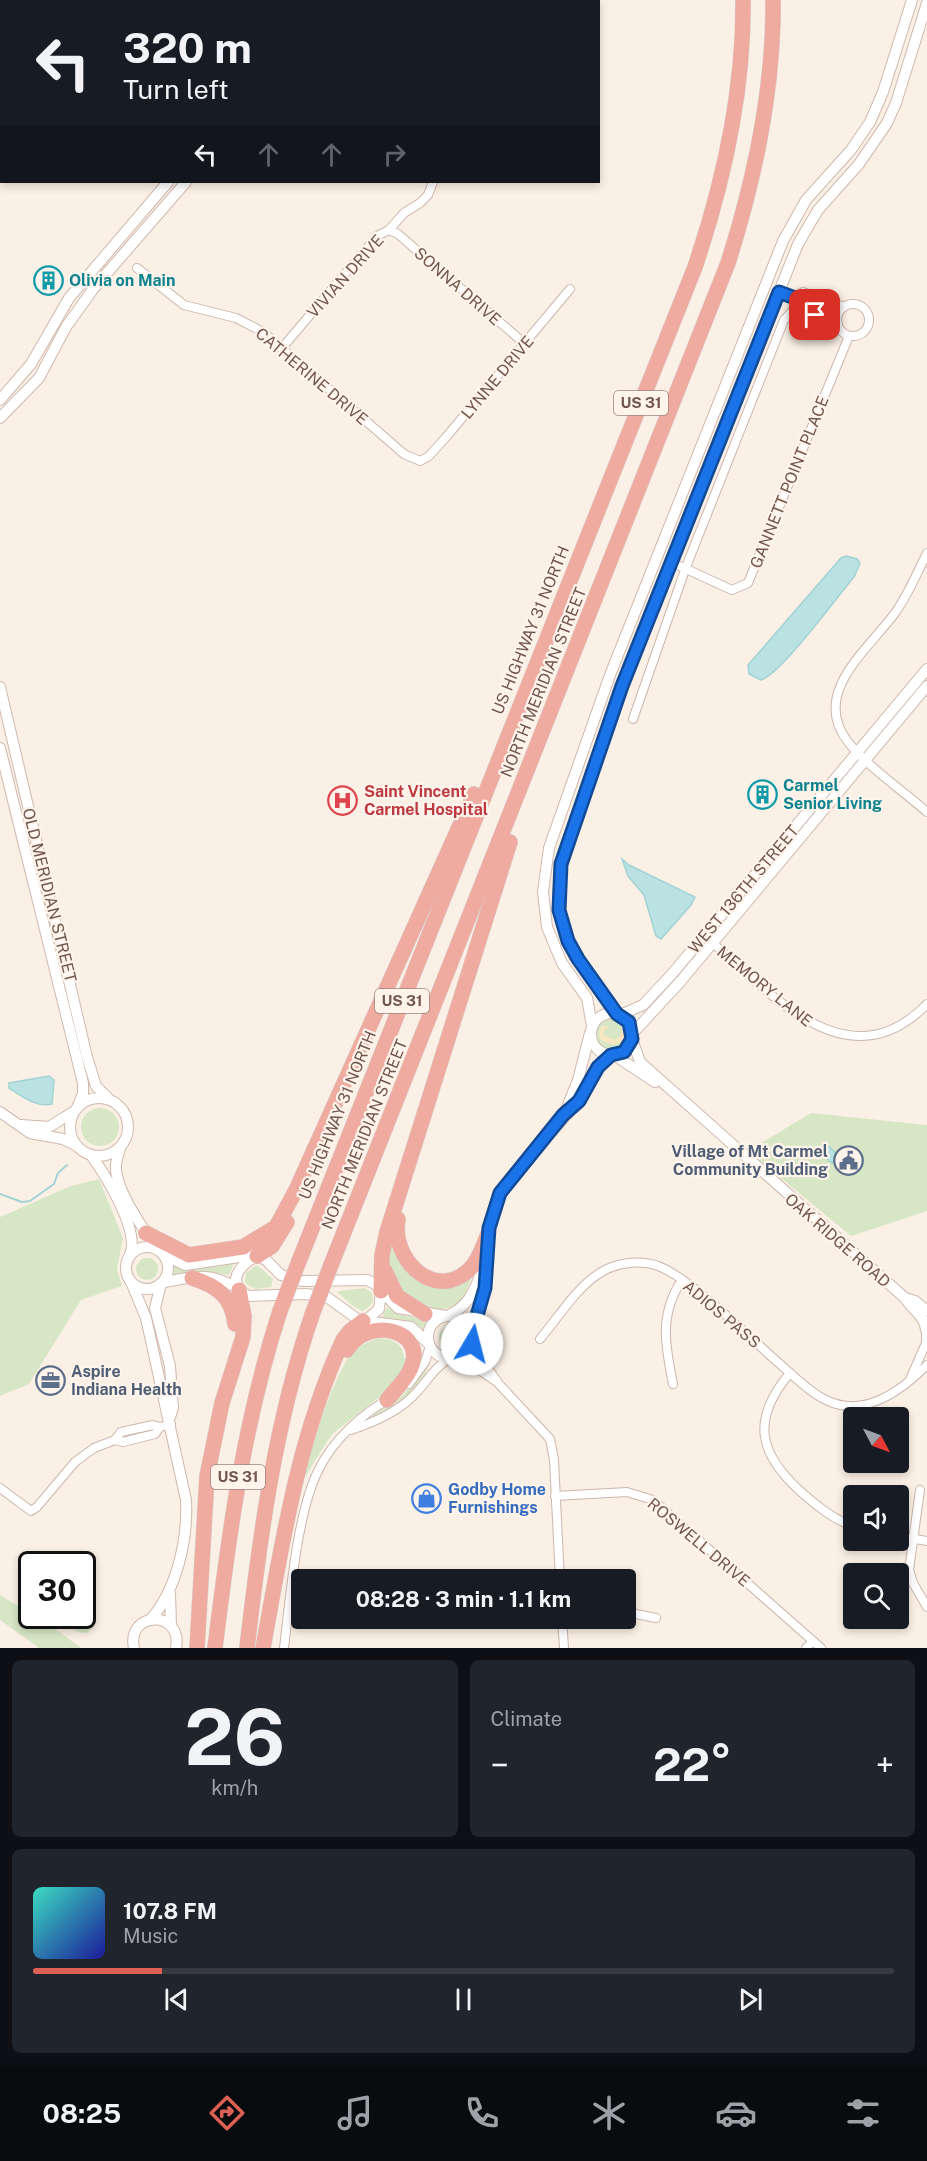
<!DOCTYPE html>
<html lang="en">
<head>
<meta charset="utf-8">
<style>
  :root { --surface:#171b24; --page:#20242c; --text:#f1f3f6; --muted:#9ea1a6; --line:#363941; --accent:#dc6053 }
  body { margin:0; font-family:"Public Sans",sans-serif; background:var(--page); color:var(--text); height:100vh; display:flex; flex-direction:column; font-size:22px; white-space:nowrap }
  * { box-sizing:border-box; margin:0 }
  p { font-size:20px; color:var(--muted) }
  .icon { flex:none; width:33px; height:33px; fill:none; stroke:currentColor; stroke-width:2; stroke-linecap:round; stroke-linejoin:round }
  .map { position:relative; height:1648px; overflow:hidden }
  .panel { display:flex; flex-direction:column; gap:12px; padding:12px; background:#0d0f14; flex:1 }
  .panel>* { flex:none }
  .guide { position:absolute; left:0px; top:0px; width:600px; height:183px; box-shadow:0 3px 9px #0003; background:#171b24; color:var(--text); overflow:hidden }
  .needle { width:39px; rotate:131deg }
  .controls { position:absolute; left:843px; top:1407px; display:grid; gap:12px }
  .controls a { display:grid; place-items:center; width:66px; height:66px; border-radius:6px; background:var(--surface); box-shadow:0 3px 9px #0003; font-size:30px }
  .speed { position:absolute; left:18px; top:1551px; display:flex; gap:12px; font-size:30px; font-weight:700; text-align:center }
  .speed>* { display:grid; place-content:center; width:78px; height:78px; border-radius:50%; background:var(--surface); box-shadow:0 3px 9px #0003; line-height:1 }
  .speed .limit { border:3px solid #111; border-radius:9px; background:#fff; color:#111 }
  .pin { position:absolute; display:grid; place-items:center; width:51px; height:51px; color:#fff; margin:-26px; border-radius:12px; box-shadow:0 3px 9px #0006 }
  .me { position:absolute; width:66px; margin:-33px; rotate:8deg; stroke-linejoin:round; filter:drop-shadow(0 0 4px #0008) }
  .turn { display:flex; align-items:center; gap:21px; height:126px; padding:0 24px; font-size:27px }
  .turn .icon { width:78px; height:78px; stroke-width:2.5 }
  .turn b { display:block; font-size:42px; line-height:51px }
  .lanes { display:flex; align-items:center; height:57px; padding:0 24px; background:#0003; justify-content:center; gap:30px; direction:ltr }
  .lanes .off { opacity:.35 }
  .big { font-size:45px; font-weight:700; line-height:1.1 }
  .panel .widget { flex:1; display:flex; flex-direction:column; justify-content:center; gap:9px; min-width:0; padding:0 21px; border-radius:9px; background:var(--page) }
  .panel .dial { align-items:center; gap:0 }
  .dial b { font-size:78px; line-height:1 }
  .song { display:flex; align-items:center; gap:18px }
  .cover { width:72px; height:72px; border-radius:9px; background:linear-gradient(135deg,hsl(170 70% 55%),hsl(240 70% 35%)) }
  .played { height:6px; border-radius:3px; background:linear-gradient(90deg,var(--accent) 15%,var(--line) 15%) }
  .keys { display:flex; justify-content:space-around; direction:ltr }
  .heat { display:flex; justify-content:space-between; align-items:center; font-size:33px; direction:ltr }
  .panel .tiles { flex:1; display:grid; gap:12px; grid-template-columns:1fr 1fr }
  .widget:last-child { grid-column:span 2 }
  .trip { position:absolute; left:291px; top:1569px; width:345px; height:60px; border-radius:6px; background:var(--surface); box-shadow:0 3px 9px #0003; font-weight:700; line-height:60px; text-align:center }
  .dock { display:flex; height:96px; justify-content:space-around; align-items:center; background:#090b0e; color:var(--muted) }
  .dock .icon { width:42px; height:42px }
  .dock .active { color:var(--accent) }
  .dock b { font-size:27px; color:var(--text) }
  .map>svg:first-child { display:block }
</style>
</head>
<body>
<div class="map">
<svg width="927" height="1648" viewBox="0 0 927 1648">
  <rect width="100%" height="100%" fill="#fbf0e5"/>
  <!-- green -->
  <g fill="#d7e7c5">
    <circle cx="611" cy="1034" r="16"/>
    <circle cx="100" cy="1127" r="19"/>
    <polygon points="811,1113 927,1125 927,1211 851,1236 748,1151"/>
    <polygon points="99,1179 123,1238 117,1269 122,1286 81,1300 29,1384 0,1396 0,1217 71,1186"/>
    <path d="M392,1238L417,1278L473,1275L462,1301C444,1314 418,1313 402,1294C395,1286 391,1274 386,1264Z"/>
    <circle cx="147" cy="1269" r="11"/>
    <polygon points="234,1263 229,1275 210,1272 169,1275 170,1266 187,1269"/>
    <polygon points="257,1265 273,1279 271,1287 255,1289 245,1283 246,1273"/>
    <path d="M365,1288L371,1292C376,1302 370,1306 363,1311L353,1306L338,1293L339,1291Z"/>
    <polygon points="387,1307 398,1314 431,1321 425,1331 413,1322 382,1317"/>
    <circle cx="449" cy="1337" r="10"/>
    <path d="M378,1338C392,1339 403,1343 404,1358L408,1359L407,1364L386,1392L332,1434L303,1480C316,1433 330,1384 357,1343L360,1346Z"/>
    <path d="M428,1365C424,1389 394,1405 374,1417L372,1415L402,1396Z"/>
    <polygon points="0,1595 54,1628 81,1648 39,1648 0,1620"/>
    <path d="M62,1616H74L85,1625L89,1621L94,1626L87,1633C73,1633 69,1626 62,1616Z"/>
  </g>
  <!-- sand -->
  <polygon fill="#f8e5c2" points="623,1024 627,1035 621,1042 612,1045 601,1040 599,1033 602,1026 610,1027 604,1030 603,1035 614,1040 621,1035"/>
  <!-- water -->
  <g fill="#bbe2e3" stroke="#a2d3d4" stroke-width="1.5">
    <path d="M846,556L857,559L860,563L854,577C837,597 781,674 761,680L749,674L748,665L841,558Z"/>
    <polygon points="622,859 629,865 695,897 691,905 661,939 656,936 644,895 628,876"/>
    <path d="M49,1076L54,1080L52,1104C36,1108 22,1096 9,1088V1083Z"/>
    <polygon points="825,1143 839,1156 832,1163 818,1151"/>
  </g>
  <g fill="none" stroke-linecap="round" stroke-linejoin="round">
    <!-- stream -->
    <polyline stroke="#a2d3d4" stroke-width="2" points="0,1194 22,1202 30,1201 54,1184 58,1173 67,1165"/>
    <defs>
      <g id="street">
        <polyline points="9,0 11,2"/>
        <polyline points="200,0 202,2"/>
        <polyline points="269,0 271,2"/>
        <polyline points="294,0 298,2"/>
        <polyline points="122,2 123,0"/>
        <polyline points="173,2 175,0"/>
        <polyline points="568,2 569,0"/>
        <polyline points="0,123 2,121"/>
        <polyline points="389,230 398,234 525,344"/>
        <polyline points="137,268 184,305 236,318 263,332 404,454 420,461 429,456 447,436 570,289"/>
        <polyline points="779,292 795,298 800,309 838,324"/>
        <polyline points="795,298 803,292 844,307"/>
        <circle cx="853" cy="320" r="16"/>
        <polyline points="282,348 377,236 389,230 404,213 420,203 428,195 433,182"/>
        <path d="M927,553C917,573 908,595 895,613C868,650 810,693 848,742C866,765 904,792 927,812"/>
        <polyline points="671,562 732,590 748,583 849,336"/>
        <polyline points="633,719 686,567 784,320 798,305"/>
        <path d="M708,939C769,991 847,1086 927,1004"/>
        <polyline points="471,1337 477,1354 497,1381"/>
        <path d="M540,1339C559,1317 578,1284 605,1270C621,1262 641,1260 658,1266C691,1278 752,1340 781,1365C795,1377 808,1391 824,1399C863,1420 901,1391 927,1365"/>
        <polyline points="452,1357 472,1365 497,1382 550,1439 554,1460 560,1580"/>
        <path d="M790,1373C752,1418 757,1452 800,1491C817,1506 833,1519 854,1527"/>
        <polyline points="911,1377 926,1343"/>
        <polyline points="409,1384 425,1362 430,1346"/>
        <path d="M673,1384C665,1345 659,1314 682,1280"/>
        <path d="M351,1430C372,1423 396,1413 412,1397C429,1381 429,1372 451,1357"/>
        <polyline points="115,1440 123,1442 155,1434 160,1427"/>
        <polyline points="0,1488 31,1511 37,1507 75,1462 94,1448 115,1440 121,1432 153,1425 160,1427 171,1424"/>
        <polyline points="920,1490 909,1570 913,1583 927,1607"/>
        <polyline points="555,1496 627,1492 653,1500 821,1648"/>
        <polyline points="898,1536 927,1541"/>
        <polyline points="626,1612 656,1618"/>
        <polyline points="562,1618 564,1648"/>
        <path d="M284,1648C290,1599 297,1511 319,1469C333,1440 362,1414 389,1399"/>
        <polyline points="806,1648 813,1641"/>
      </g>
      <g id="secondary">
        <polyline points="310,2 316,0"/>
        <polyline points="340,2 341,0"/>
        <polyline points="0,400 31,364 69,298 168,182"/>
        <polyline points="0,418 39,378 66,327 94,288 186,182"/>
        <polyline points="0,687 87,1057 96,1086 109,1099"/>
        <polyline points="0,748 83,1083 83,1094 77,1108"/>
        <circle cx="612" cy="1034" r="21"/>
        <polyline points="617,1014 577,959 564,931 558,899 561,864 623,686 798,244 818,210 859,164 887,123 896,103 927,3"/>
        <polyline points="620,1015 643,1005 672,974 927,669"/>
        <polyline points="592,1026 587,998 562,963 547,927 543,892 549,848 610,675 783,241 806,200 851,150 870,122 883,92 912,0"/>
        <polyline points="633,1033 680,982 927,686"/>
        <path d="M632,1039L640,1062L905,1298C912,1310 925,1316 926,1330"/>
        <polyline points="614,1055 655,1082"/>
        <circle cx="99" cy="1127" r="29"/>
        <polyline points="566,1110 578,1080 590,1033"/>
        <polyline points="0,1112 30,1133 63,1139 77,1146"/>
        <polyline points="21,1125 49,1127 73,1112"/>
        <path d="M121,1146C119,1153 115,1161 116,1169C117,1189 138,1222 150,1238"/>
        <path d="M91,1155C106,1176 140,1230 130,1255"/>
        <circle cx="147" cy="1268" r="21"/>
        <polyline points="164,1255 185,1265 253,1255"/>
        <path d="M131,1282L146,1318L186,1500C188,1539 177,1589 151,1619"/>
        <path d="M161,1283C192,1276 211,1271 239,1289"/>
        <polyline points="161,1284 155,1308 170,1366 173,1408 170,1417"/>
        <path d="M381,1292L379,1309L365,1321H360L327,1297L306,1294L248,1296C225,1283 239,1265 257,1256L266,1260L281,1275L302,1281L367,1280L375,1284L398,1308L446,1316"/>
        <polyline points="905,1298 915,1301 927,1311"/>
        <path d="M447,1316C472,1305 475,1287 485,1264"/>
        <circle cx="449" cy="1337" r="21"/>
        <polyline points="365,1321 411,1327 429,1344"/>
        <polyline points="927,1329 927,1345"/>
        <polyline points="471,1336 485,1288 489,1228 498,1199 511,1177 579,1101 596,1070 611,1055"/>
        <polyline points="170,1594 171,1626"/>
        <path d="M134,1648C126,1611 183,1609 176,1648"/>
      </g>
      <g id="highway">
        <path d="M398,1219C390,1257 433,1303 469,1270C479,1261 483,1246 488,1234"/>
        <polyline points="146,1233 189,1255 243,1247 276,1227 296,1190 474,794"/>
        <polyline points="257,1256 272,1246 287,1222"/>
        <path d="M299,1261L695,267C724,181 744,92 743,0"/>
        <path d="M331,1265L728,263C755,178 774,90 773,0"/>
        <polyline points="385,1271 397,1296 425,1314"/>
        <path d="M192,1278C217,1286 232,1296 235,1324"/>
        <polyline points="381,1291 382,1255 387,1232 510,842"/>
        <path d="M347,1350C366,1315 430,1329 410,1370C405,1381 394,1391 387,1400"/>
        <polyline points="197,1648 207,1476 222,1403 243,1337 244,1316 239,1290"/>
        <path d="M215,1648C229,1533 244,1421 280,1311"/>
        <path d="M247,1648C260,1535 275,1423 312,1315"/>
        <path d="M263,1648C282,1544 298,1437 343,1340L350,1331L363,1321"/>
      </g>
    </defs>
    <!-- street casing -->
    <use href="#street" stroke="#ccb6ad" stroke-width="10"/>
    <!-- secondary casing -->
    <use href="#secondary" stroke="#d0b8ad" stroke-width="12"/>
    <!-- highway casing -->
    <use href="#highway" stroke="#d8cfcd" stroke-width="16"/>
    <!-- street -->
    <use href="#street" stroke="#fff" stroke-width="8"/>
    <!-- secondary -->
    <use href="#secondary" stroke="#fff" stroke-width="10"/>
    <!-- highway -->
    <use href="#highway" stroke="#f0aba1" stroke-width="15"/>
    <defs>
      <g id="highway-bridge">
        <polyline points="280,1311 299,1261"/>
        <polyline points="312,1315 331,1265"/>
      </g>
    </defs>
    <!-- highway-bridge casing -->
    <use href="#highway-bridge" stroke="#d8cfcd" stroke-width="16" stroke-linecap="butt"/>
    <!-- highway-bridge -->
    <use href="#highway-bridge" stroke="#f0aba1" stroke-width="15"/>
  </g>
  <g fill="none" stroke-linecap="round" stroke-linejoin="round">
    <defs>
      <polyline id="route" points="472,1344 471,1336 485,1288 489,1228 500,1193 563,1115 579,1101 598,1067 611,1055 624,1052 632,1039 629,1022 617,1014 578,959 568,941 559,910 561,864 622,686 779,292 795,298 800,309 815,315"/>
    </defs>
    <!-- route casing -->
    <use href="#route" stroke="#114b97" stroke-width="15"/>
    <!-- route -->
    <use href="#route" stroke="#1a73e8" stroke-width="10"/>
  </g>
  <!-- icons -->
  <defs>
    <symbol id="building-ring" viewBox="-11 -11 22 22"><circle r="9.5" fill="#fef4eb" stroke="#0f9aa8" stroke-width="1.5"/><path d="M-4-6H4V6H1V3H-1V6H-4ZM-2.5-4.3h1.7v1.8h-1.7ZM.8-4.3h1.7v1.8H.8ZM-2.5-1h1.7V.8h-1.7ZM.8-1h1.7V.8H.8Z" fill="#0f9aa8"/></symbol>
    <symbol id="hospital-ring" viewBox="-11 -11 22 22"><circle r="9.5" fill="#fef4eb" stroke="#e0444e" stroke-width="1.5"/><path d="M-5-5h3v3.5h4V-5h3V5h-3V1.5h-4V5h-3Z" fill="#e0444e"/></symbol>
    <symbol id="civic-ring" viewBox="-11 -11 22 22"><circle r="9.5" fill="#fef4eb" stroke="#5c6f8a" stroke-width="1.5"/><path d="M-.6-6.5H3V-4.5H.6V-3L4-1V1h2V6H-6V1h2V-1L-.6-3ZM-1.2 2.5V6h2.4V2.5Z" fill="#5c6f8a"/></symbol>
    <symbol id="office-ring" viewBox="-11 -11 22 22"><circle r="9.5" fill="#fef4eb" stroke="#5c6f8a" stroke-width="1.5"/><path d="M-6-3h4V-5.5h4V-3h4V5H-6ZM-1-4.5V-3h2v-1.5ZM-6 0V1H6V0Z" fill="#5c6f8a"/></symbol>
    <symbol id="shop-ring" viewBox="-11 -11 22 22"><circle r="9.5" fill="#fef4eb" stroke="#3f7fe0" stroke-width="1.5"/><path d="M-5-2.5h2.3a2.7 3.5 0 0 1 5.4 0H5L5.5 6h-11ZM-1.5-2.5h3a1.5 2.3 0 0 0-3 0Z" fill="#3f7fe0"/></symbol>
  </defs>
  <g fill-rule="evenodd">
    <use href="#building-ring" x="32" y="264" width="33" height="33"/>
    <use href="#building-ring" x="746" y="778" width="33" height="33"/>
    <use href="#hospital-ring" x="326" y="784" width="33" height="33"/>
    <use href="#civic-ring" x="832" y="1144" width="33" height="33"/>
    <use href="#office-ring" x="34" y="1364" width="33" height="33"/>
    <use href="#shop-ring" x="410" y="1482" width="33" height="33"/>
  </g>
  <g text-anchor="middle" stroke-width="4.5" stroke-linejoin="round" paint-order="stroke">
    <!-- shield labels -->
    <g fill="#fef4eb" stroke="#9c857c" stroke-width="1.5">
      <rect x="614" y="391" width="54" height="24" rx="4.5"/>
      <rect x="375" y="989" width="54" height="24" rx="4.5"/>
      <rect x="211" y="1465" width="54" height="24" rx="4.5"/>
    </g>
    <g font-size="15" font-weight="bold" fill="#72554c">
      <text x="641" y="408">US 31</text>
      <text x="402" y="1006">US 31</text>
      <text x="238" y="1482">US 31</text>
    </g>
    <!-- street labels -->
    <g font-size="16" fill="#72554c" stroke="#fef4eb">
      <text transform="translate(345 276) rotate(-48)" y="6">VIVIAN DRIVE</text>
      <text transform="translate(458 286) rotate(41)" y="6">SONNA DRIVE</text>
      <text transform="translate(312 376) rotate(40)" y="6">CATHERINE DRIVE</text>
      <text transform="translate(497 377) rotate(-50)" y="6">LYNNE DRIVE</text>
      <text transform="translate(789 482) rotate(-68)" y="6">GANNETT POINT PLACE</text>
      <text transform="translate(530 630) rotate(-68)" y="6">US HIGHWAY 31 NORTH</text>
      <text transform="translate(543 682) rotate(-68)" y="6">NORTH MERIDIAN STREET</text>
      <text transform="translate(743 889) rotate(-50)" y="6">WEST 136TH STREET</text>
      <text transform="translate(50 895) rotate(76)" y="6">OLD MERIDIAN STREET</text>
      <text transform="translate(765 986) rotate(39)" y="6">MEMORY LANE</text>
      <text transform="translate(337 1115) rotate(-68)" y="6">US HIGHWAY 31 NORTH</text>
      <text transform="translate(364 1134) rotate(-68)" y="6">NORTH MERIDIAN STREET</text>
      <text transform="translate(838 1240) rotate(41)" y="6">OAK RIDGE ROAD</text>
      <text transform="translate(722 1314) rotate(40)" y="6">ADIOS PASS</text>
      <text transform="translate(699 1542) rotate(40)" y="6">ROSWELL DRIVE</text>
    </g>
    <!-- culture labels -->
    <g font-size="16" font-weight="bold" fill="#0d838f" stroke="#fef4eb" text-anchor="start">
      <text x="69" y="286">Olivia on Main</text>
      <text x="783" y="791">Carmel<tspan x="783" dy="18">Senior Living</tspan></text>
    </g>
    <!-- health labels -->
    <g font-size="16" font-weight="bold" fill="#be3a42" stroke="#fef4eb" text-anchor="start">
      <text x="364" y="797">Saint Vincent<tspan x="364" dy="18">Carmel Hospital</tspan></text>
    </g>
    <!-- service labels -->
    <g font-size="16" font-weight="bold" fill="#4e5e75" stroke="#fef4eb" text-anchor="end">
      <text x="828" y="1157">Village of Mt Carmel<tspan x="828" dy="18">Community Building</tspan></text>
      <text x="71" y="1377" text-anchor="start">Aspire<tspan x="71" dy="18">Indiana Health</tspan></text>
    </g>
    <!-- shop labels -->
    <g font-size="16" font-weight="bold" fill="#366cbe" stroke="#fef4eb" text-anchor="start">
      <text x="448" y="1495">Godby Home<tspan x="448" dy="18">Furnishings</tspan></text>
    </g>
  </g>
</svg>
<div class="controls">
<a><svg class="needle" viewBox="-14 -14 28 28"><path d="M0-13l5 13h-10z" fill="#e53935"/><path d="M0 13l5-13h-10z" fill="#9ea1a6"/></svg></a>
<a><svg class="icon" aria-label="sound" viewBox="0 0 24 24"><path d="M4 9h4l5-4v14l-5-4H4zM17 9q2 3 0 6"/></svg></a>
<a><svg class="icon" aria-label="search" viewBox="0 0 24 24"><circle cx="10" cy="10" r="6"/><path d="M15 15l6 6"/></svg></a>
</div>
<div class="speed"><div class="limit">30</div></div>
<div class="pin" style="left:815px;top:315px;background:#d93025"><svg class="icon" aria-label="arrive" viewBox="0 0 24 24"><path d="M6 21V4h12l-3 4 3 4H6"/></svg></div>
<svg class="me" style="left:472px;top:1344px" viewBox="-20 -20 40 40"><circle r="19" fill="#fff"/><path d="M0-13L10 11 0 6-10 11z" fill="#1a73e8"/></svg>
<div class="trip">08:28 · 3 min · 1.1 km</div>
<div class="guide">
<div class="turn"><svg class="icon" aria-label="left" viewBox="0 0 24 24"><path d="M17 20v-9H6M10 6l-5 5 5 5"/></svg><div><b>320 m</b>Turn left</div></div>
<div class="lanes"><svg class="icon" aria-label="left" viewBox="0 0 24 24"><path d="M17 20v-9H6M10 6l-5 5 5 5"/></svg><svg class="icon off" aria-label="ahead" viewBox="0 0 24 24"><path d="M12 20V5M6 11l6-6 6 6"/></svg><svg class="icon off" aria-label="ahead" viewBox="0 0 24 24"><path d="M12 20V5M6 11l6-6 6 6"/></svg><svg class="icon off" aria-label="right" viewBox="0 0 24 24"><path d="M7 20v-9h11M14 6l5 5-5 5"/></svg></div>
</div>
</div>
<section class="panel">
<div class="tiles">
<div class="widget dial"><b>26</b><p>km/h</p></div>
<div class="widget"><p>Climate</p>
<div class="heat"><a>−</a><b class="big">22°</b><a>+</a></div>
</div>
<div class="widget">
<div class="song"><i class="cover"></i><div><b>107.8 FM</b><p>Music</p></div></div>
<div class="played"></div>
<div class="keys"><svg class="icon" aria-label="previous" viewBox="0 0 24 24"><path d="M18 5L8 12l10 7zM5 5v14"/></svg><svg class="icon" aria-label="pause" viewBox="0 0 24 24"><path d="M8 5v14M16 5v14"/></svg><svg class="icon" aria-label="next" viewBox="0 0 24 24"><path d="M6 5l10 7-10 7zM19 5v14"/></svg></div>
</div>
</div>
</section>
<nav class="dock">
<b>08:25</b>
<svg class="icon active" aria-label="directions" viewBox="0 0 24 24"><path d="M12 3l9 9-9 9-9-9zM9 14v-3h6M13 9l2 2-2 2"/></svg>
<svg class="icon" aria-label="music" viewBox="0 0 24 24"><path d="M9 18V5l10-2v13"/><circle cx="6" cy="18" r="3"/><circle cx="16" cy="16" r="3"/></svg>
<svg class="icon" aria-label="phone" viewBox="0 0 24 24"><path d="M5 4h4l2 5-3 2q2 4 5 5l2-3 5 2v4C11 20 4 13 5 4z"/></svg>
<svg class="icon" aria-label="climate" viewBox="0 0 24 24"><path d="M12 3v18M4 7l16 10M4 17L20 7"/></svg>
<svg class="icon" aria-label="car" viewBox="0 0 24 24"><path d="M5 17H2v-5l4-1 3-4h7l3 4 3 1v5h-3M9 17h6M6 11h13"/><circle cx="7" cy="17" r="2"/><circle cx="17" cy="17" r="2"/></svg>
<svg class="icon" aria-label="filters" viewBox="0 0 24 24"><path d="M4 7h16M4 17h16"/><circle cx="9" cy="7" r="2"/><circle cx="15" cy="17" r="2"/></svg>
</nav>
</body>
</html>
